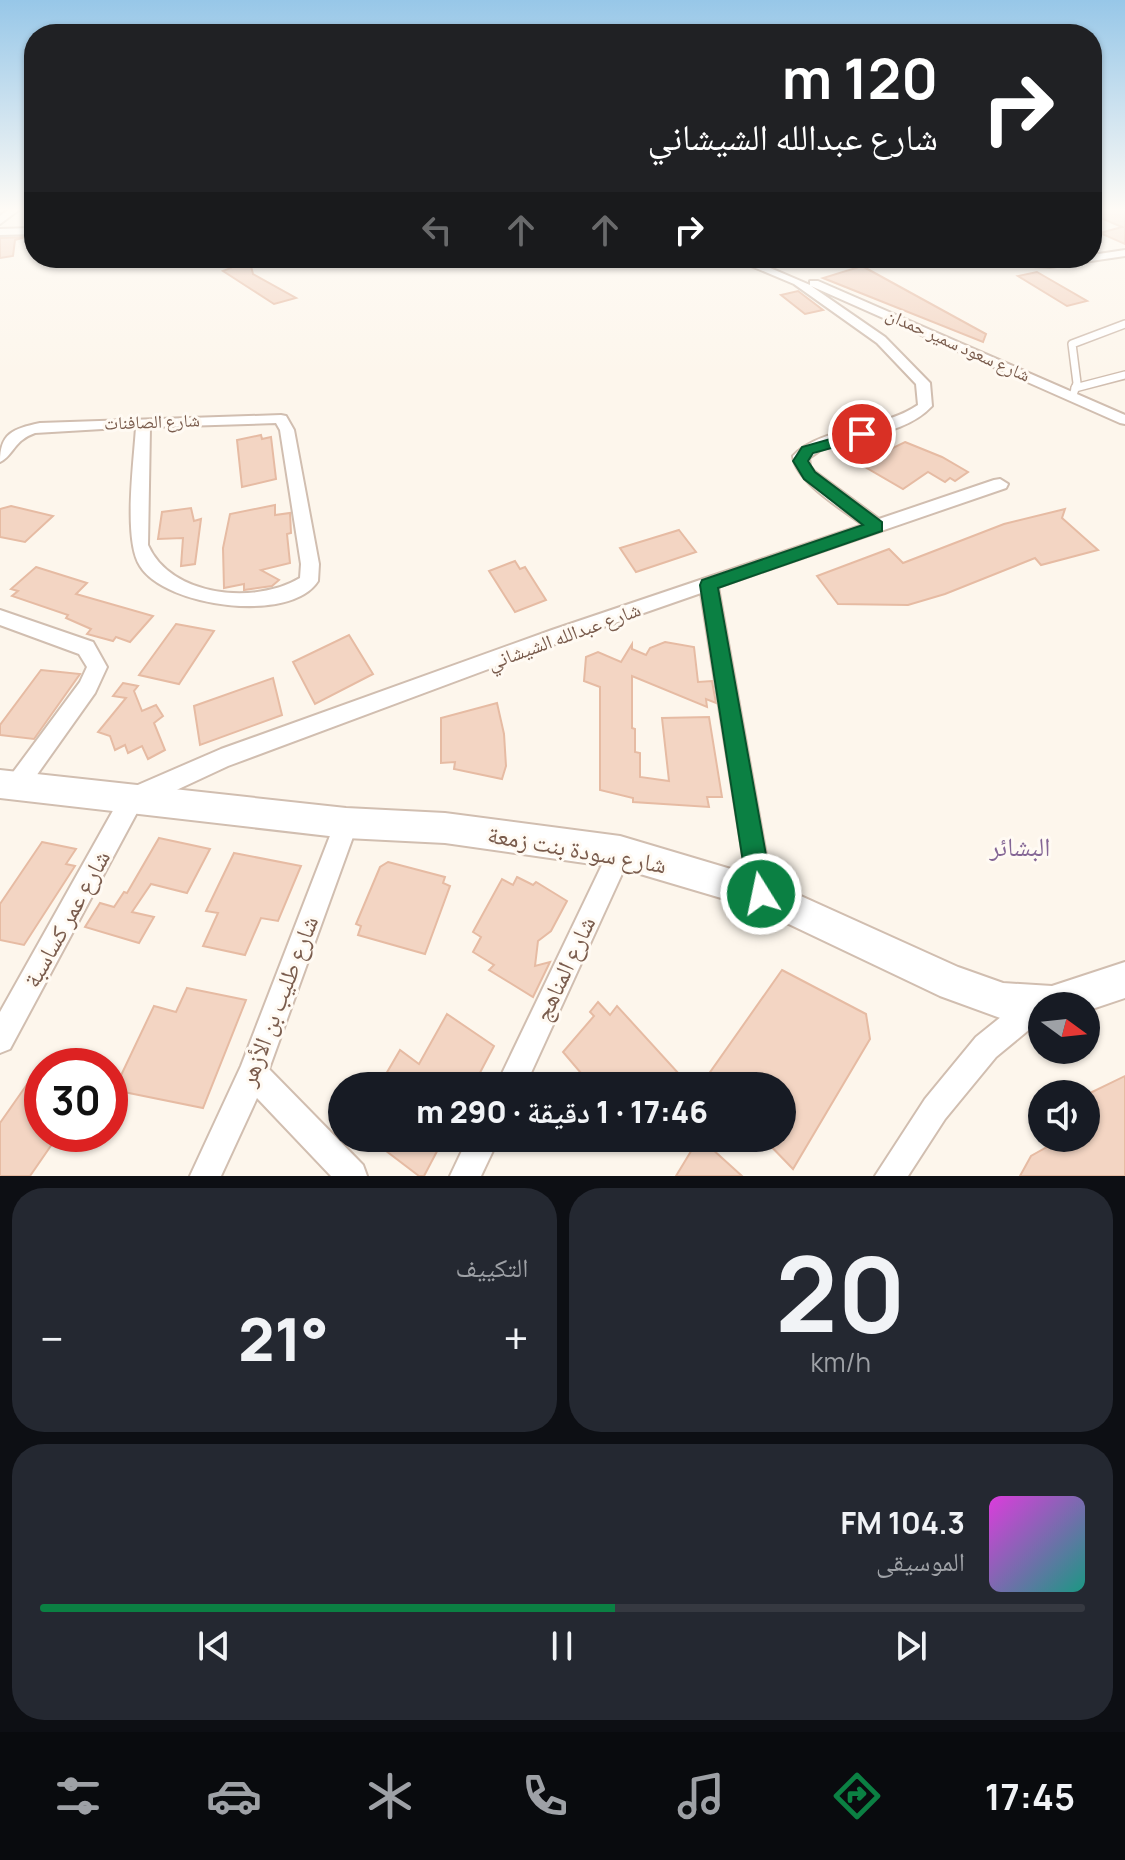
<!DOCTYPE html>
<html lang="ar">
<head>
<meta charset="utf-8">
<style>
  :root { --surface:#171b24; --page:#242831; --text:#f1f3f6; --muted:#9ea1a6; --line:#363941; --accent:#0b8043 }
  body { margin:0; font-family:Manrope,"Noto Naskh Arabic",sans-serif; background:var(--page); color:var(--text); direction:rtl; height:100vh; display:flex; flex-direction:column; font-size:30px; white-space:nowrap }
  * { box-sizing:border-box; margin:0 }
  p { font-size:26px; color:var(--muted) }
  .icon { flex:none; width:44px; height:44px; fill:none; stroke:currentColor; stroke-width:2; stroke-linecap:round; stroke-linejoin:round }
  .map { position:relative; height:1176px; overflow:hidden; direction:ltr }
  .panel { display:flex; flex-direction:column; gap:12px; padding:12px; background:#0d0f14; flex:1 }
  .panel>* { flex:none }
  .guide { position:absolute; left:24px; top:24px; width:1078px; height:244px; border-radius:32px; box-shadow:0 2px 6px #0004; direction:rtl; background:#202124; color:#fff; overflow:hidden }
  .needle { width:52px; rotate:105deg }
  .buttons { position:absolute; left:1028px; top:992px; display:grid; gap:16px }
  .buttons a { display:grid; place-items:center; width:72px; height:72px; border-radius:50%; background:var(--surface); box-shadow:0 2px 6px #0004; font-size:40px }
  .speed { position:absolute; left:24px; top:1048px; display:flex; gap:16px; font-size:40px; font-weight:700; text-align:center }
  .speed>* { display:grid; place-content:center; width:104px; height:104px; border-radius:50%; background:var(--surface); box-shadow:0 2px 6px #0004; line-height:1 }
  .speed .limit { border:12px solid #d22; background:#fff; color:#111 }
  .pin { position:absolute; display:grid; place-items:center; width:68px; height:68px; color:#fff; margin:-34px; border:4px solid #fff; border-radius:50%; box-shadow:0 2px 8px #0007 }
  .me { position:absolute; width:88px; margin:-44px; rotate:350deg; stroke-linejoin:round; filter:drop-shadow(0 0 6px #0008) }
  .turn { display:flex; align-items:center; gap:28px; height:168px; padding:0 32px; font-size:36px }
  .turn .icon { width:104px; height:104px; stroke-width:2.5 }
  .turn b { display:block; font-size:56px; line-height:68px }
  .lanes { display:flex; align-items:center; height:76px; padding:0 32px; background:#0003; justify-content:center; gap:40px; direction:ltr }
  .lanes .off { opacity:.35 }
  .big { font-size:60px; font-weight:800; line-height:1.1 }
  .panel .widget { flex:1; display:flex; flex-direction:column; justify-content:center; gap:12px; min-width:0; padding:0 28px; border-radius:32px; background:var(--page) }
  .panel .dial { align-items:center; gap:0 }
  .dial b { font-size:104px; line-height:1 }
  .song { display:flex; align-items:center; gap:24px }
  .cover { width:96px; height:96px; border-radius:12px; background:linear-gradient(135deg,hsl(300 70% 55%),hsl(170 70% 35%)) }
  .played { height:8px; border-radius:4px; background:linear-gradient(90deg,var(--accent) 55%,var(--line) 55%) }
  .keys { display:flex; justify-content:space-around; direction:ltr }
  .heat { display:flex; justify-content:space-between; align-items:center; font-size:44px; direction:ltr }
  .panel .tiles { flex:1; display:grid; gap:12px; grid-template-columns:1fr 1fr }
  .widget:last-child { grid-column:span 2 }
  .trip { position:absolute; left:328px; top:1072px; width:468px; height:80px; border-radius:40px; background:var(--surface); box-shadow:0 2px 6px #0004; font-weight:800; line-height:80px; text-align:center; direction:rtl }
  .tab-bar { display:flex; height:128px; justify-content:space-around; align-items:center; background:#090b0e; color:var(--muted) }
  .tab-bar .icon { width:56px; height:56px }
  .tab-bar .selected { color:var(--accent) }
  .tab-bar b { font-size:36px; color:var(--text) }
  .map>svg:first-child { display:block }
</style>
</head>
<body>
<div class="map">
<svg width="1125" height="1176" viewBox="0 0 1125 1176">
  <rect width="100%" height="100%" fill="#fdf6ec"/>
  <!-- building -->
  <g fill="#f3d5c3" stroke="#e6bba3" stroke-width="2">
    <polygon points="1092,209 1125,209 1125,244 1100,233 1122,227 1092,214"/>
    <polygon points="25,237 15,240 13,256 0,258 0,238"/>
    <polygon points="228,258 249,258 253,274 296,298 274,304 223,271 231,268"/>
    <polygon points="862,266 986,334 983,342 823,278"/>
    <polygon points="1037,272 1087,301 1067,306 1018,276"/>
    <polygon points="798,291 823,310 805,314 781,295"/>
    <polygon points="261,435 262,439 271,437 276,479 242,487 237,440"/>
    <polygon points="905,442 942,457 968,472 955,481 950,478 945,482 928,472 903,489 860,464"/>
    <polygon points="275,505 275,515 290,513 291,533 287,534 290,563 261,570 279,580 272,586 244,590 244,584 224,588 223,548 230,514"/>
    <polygon points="11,506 53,516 25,542 0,537 0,509"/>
    <polygon points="191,508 194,521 201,519 195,564 181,566 183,538 158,539 162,512"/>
    <polygon points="1065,509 1062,518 1098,550 1041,565 1035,558 945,594 908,605 838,604 817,576 889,549 903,563 1004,524"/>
    <polygon points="679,530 696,552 636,572 620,548"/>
    <polygon points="515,561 520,569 525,567 546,600 515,612 489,571"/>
    <polygon points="36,567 87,583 76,594 153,616 130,642 116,637 113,641 87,634 91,629 66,618 68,615 12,596 18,591 11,589"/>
    <polygon points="176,624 214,631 179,684 139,675"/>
    <polygon points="349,635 373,674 315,704 293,662"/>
    <polygon points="665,642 694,647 698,682 712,681 716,703 706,699 707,707 632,676 632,728 635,729 635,752 640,753 640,777 669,781 662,718 709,717 722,797 707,797 709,807 633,802 633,798 600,790 600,687 584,681 586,657 598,652 621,662 632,644 632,649 646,655 650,648"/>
    <polygon points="41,670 80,674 34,739 0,735 0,725"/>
    <polygon points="273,678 282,715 200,745 194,706"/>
    <polygon points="123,683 138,686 134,691 142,711 156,705 163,716 154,723 165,750 148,759 142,746 128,753 125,745 115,750 110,736 98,732 126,698 113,696"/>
    <polygon points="497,703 504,734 506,766 502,779 454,769 455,762 441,763 441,718"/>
    <polygon points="159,838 210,849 187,893 151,884 132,912 154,917 139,943 85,927 100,903 114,907 124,892 127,893"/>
    <polygon points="42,842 76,849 66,864 75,866 24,945 0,940 0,904"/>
    <polygon points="234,853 301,866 278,921 261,918 245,955 203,946 218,913 206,911"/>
    <polygon points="388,862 445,877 443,883 450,886 425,954 358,935 361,926 356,924 380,867"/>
    <polygon points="517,877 533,885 536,882 567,901 551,931 538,941 535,966 550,962 533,997 489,970 494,965 473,952 481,937 473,932 502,879 513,885"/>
    <polygon points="782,970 866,1014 870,1039 793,1169 763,1138 782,1138 782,1086 714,1086 706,1078"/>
    <polygon points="187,988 246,1000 203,1108 114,1090 154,1006 176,1012"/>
    <polygon points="598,1002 610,1015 617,1006 690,1086 592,1086 563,1052 594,1016 590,1012"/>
    <polygon points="447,1014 494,1046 473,1086 379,1086 400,1050 419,1064"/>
    <polygon points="1125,1076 1125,1176 1020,1176 1031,1156 1063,1138 1086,1138 1086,1095"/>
    <polygon points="28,1083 42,1091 42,1134 59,1134 30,1176 0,1176 0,1123"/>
    <polygon points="369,1138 444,1138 424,1176 419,1176"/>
    <polygon points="699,1138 700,1138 742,1176 676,1176"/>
  </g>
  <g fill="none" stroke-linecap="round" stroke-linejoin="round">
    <defs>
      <polyline id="service-far1" points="1120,326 1125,324"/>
      <g id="service">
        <polyline points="1075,388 1125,375"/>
        <polyline points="1073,395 1077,383 1072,344 1125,324"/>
      </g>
      <g id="minor">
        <polygon points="9,209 20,209 0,224 0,216"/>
        <polygon points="34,228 34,234 0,235 0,229"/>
        <polygon points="1125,250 1125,256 1050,267 946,261 941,258 1050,261 1092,258 1092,255"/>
        <path d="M607,258H644C636,264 615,264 607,258Z"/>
        <path d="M732,258H747L810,285V281H818L1125,415V424L1120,423L811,286L885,337L930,383L932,406C904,436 855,435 819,451L809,458L810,466L814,471L879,519L994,480L1000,479L1008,484L1006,488L718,587L773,894L770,903L761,906L752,903L749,894L701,593L566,640L228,766L140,807L10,1049L0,1053V1012L124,791L221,749L552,630L863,525C842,509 796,482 793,456C819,427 882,430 918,405L916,384L877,343L794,284Z"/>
        <path d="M281,415L286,416L294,430L319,564L318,581C291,624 165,607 140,566C123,540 134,461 136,427L35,433C14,440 13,456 0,462C0,433 13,429 40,423ZM276,423L280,430L301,564L300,578C255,605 171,597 148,545L150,427Z"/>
        <polygon points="0,610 93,642 107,667 95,693 24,793 16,796 8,793 5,786 8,779 80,682 87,667 79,654 0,625"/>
        <polygon points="346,812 354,815 358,823 269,1069 363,1165 367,1176 331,1176 257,1098 221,1176 190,1176 241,1066 338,815"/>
        <polygon points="620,840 628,844 632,852 525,1086 496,1086 612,844"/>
        <polygon points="1037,992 1047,996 1051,1006 1042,1006 1042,1019 996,1057 945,1119 908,1176 875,1176 925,1099 976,1037 1027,996"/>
        <polygon points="468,1138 499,1138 481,1176 450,1176"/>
      </g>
      <polygon id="tertiary" points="0,770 346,808 445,813 620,836 761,878 958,967 1003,983 1052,986 1125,962 1125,998 1086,1011 1086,1006 1042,1006 1042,1021 1003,1019 940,996 755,908 620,868 445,843 346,838 0,798"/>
    </defs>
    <!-- service-far1 casing -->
    <use href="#service-far1" stroke="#d1beb0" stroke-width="7"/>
    <!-- service casing -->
    <use href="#service" stroke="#d1beb0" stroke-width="10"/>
    <!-- minor casing -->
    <use href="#minor" stroke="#d1beb0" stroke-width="4"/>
    <!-- tertiary casing -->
    <use href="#tertiary" stroke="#d1beb0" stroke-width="4"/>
    <!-- service-far1 -->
    <use href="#service-far1" stroke="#fff" stroke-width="5"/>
    <!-- service -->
    <use href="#service" stroke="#fff" stroke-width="7"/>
    <!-- minor -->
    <use href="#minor" fill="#fff" fill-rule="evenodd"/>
    <!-- tertiary -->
    <use href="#tertiary" fill="#fff" fill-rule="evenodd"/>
  </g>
  <!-- sky -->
  <linearGradient id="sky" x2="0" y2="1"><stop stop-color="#97c7e8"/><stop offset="0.56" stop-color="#fefbf6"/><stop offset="1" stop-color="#fefbf6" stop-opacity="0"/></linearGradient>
  <rect width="1125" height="374" fill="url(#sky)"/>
  <!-- route -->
  <polygon fill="#0b8043" stroke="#07532c" stroke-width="2" points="862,430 868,431 868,438 813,453 808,461 815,472 882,522 882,531 718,588 773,894 770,903 761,907 752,903 748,894 700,585 702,580 863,525 804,479 793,461 802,447"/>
  <g text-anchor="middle" stroke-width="6" stroke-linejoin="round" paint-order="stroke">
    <!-- far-street labels -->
    <g font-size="18" fill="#7a5c4d" stroke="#fffaf3">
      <text transform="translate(958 345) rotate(24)" y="6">شارع سعود سمير حمدان</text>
      <text transform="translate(152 422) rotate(-2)" y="6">شارع الصافنات</text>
    </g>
    <!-- street labels -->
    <g font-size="20" fill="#7a5c4d" stroke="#fffaf3">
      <text transform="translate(564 636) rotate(-20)" y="7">شارع عبدالله الشيشاني</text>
    </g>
    <!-- near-street labels -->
    <g font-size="24" fill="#7a5c4d" stroke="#fffaf3">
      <text transform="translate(577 850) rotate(10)" y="8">شارع سودة بنت زمعة</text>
      <text transform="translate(67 919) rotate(-61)" y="8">شارع عمر كساسبة</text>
      <text transform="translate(565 969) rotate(-65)" y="8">شارع المناهج</text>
      <text transform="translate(279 1001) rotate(-69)" y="8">شارع طليب بن الأزهر</text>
    </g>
    <!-- near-neighbourhood labels -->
    <g font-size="26" fill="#846695" stroke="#fffaf3">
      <text x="1020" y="856">البشائر</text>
    </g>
  </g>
</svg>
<div class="buttons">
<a><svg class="needle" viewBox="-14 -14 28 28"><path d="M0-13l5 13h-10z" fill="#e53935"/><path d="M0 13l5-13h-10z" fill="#9ea1a6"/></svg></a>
<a><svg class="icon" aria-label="sound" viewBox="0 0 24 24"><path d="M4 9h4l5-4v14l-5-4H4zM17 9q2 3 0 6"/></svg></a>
</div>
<div class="speed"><div class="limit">30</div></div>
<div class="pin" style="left:862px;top:434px;background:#d93025"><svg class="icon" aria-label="arrive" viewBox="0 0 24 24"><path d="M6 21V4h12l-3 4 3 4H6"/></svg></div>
<svg class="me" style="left:761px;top:894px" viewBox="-20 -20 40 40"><circle r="17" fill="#0b8043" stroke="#fff" stroke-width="3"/><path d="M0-11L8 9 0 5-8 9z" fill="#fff"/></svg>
<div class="trip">17:46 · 1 دقيقة · 290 m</div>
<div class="guide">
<div class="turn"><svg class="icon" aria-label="right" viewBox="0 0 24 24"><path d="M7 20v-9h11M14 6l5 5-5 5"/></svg><div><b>120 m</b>شارع عبدالله الشيشاني</div></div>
<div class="lanes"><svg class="icon off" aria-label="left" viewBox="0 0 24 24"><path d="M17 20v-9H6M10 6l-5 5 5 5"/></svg><svg class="icon off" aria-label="ahead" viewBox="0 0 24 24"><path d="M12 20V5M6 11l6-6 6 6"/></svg><svg class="icon off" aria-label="ahead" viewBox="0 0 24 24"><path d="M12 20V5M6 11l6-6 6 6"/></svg><svg class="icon" aria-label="right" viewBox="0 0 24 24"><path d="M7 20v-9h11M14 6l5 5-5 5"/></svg></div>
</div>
</div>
<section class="panel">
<div class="tiles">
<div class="widget dial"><b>20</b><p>km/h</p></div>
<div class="widget"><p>التكييف</p>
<div class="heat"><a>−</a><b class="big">21°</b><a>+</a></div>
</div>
<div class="widget">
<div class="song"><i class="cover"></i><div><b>104.3 FM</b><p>الموسيقى</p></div></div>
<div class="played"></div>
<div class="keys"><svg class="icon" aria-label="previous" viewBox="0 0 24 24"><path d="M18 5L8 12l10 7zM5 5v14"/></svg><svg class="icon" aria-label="pause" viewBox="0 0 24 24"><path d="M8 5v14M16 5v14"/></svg><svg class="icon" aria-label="next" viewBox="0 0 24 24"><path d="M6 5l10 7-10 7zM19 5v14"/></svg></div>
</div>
</div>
</section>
<nav class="tab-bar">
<b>17:45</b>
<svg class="icon selected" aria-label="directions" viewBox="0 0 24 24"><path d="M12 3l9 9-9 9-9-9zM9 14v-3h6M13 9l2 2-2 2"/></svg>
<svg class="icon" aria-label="music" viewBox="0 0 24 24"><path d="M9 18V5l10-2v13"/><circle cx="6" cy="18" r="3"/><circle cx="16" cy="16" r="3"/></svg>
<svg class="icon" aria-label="phone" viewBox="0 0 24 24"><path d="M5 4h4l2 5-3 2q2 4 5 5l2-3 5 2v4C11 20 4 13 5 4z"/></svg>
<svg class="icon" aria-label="climate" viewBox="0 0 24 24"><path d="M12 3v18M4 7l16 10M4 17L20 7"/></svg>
<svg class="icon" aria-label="car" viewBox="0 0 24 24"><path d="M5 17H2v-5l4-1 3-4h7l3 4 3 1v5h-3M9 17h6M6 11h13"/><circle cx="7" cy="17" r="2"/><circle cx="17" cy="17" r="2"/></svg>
<svg class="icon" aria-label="filters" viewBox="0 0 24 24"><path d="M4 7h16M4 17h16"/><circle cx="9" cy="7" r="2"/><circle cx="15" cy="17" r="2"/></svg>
</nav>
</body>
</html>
